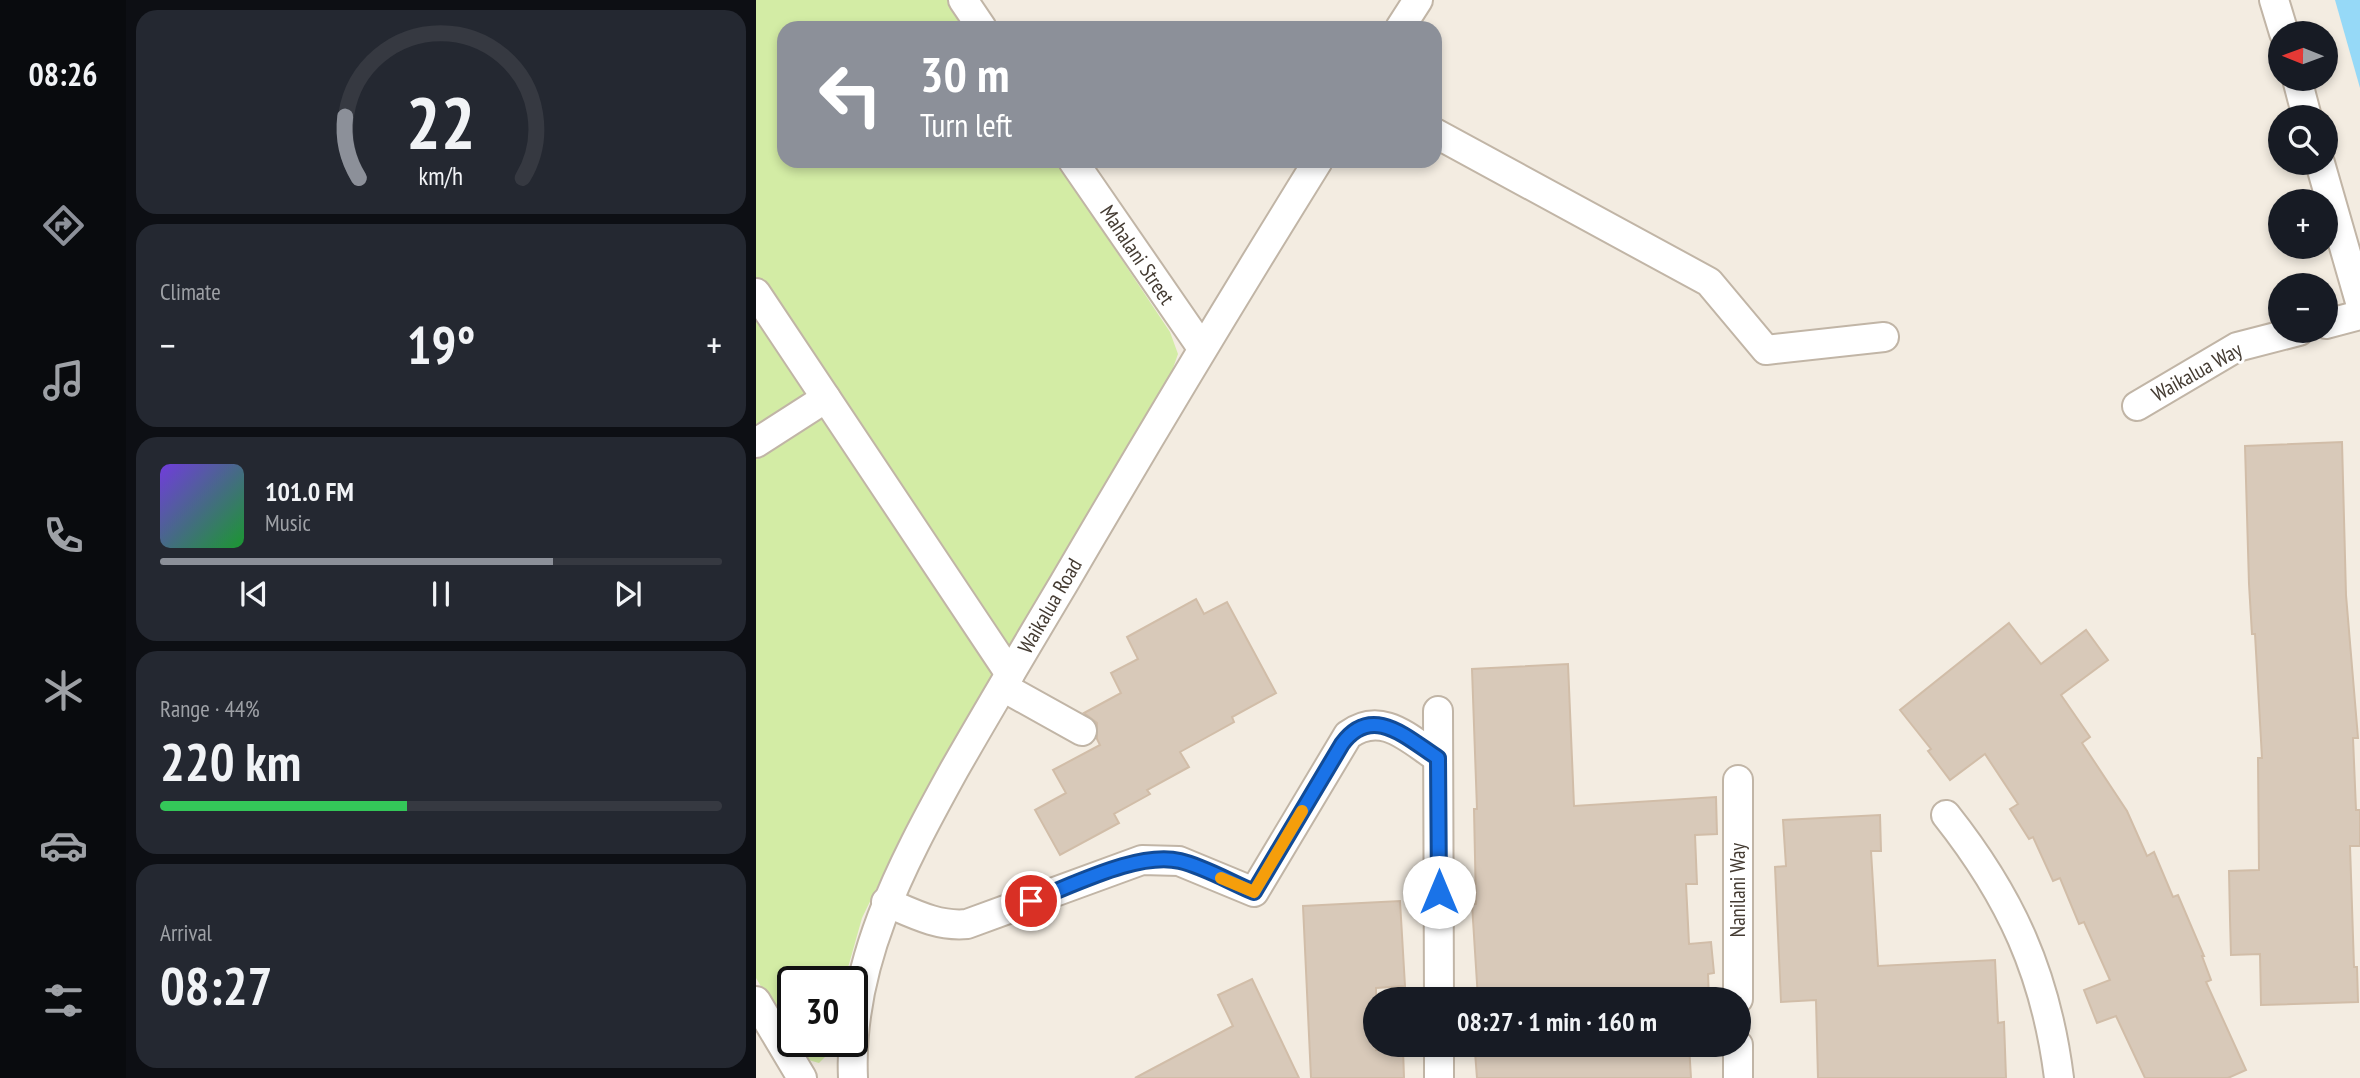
<!DOCTYPE html>
<html lang="en">
<head>
<meta charset="utf-8">
<style>
  :root { --surface:#171b24; --page:#242831; --text:#f1f3f6; --muted:#9ea1a6; --line:#363941; --accent:#8c9099 }
  body { margin:0; font-family:"PT Sans Narrow",sans-serif; background:var(--page); color:var(--text); height:100vh; display:flex; flex-direction:column; font-size:26px; white-space:nowrap }
  * { box-sizing:border-box; margin:0 }
  p { font-size:23px; color:var(--muted) }
  .icon { flex:none; width:38px; height:38px; fill:none; stroke:currentColor; stroke-width:2; stroke-linecap:round; stroke-linejoin:round }
  .map { position:relative; flex:1; overflow:hidden }
  .sheet { display:flex; flex-direction:column; gap:10px; padding:10px; background:#0d0f14; width:630px }
  .sheet>* { flex:none }
  .hud { position:absolute; left:21px; top:21px; width:665px; height:147px; border-radius:21px; box-shadow:0 4px 10px #0003; background:#8c9099; color:#fff; overflow:hidden }
  .needle { width:46px; rotate:271deg }
  .buttons { position:absolute; left:1512px; top:21px; display:grid; gap:14px }
  .buttons a { display:grid; place-items:center; width:70px; height:70px; border-radius:50%; background:var(--surface); box-shadow:0 4px 10px #0003; font-size:35px }
  .speed { position:absolute; left:21px; top:966px; display:flex; gap:14px; font-size:35px; font-weight:700; text-align:center }
  .speed>* { display:grid; place-content:center; width:91px; height:91px; border-radius:50%; background:var(--surface); box-shadow:0 4px 10px #0003; line-height:1 }
  .speed .limit { border:4px solid #111; border-radius:10px; background:#fff; color:#111 }
  .pin { position:absolute; display:grid; place-items:center; width:60px; height:60px; color:#fff; margin:-30px; border:4px solid #fff; border-radius:50%; box-shadow:0 2px 7px #0007 }
  .me { position:absolute; width:77px; margin:-38px; rotate:0deg; stroke-linejoin:round; filter:drop-shadow(0 0 5px #0008) }
  .turn { display:flex; align-items:center; gap:24px; height:147px; padding:0 28px; font-size:32px }
  .turn .icon { width:91px; height:91px; stroke-width:2.5 }
  .turn b { display:block; font-size:49px; line-height:60px }
  .big { font-size:52px; font-weight:600; line-height:1.1 }
  .sheet .card { flex:1; display:flex; flex-direction:column; justify-content:center; gap:10px; min-width:0; padding:0 24px; border-radius:21px; background:var(--page) }
  .sheet .dial { align-items:center; gap:0 }
  .dial svg { height:182px; overflow:visible; fill:none; stroke:var(--line); stroke-width:7; stroke-linecap:round; text-anchor:middle }
  .dial text { fill:var(--text); stroke:none }
  .song { display:flex; align-items:center; gap:21px }
  .cover { width:84px; height:84px; border-radius:10px; background:linear-gradient(135deg,hsl(260 70% 55%),hsl(130 70% 35%)) }
  .played { height:7px; border-radius:4px; background:linear-gradient(90deg,var(--accent) 70%,var(--line) 70%) }
  .keys { display:flex; justify-content:space-around; direction:ltr }
  .heat { display:flex; justify-content:space-between; align-items:center; font-size:38px; direction:ltr }
  .charge { height:10px; border-radius:5px; background:linear-gradient(90deg,#34c759 44%,var(--line) 0) }
  .trip { position:absolute; left:607px; top:987px; width:388px; height:70px; border-radius:35px; background:var(--surface); box-shadow:0 4px 10px #0003; font-weight:600; line-height:70px; text-align:center }
  main { display:flex; flex:1; min-height:0 }
  .tab-bar { display:flex; flex-direction:column; width:126px; justify-content:space-around; align-items:center; background:#090b0e; color:var(--muted) }
  .tab-bar .icon { width:49px; height:49px }
  .tab-bar .active { color:var(--accent) }
  .tab-bar b { font-size:32px; color:var(--text) }
  .map>svg:first-child { display:block }
</style>
</head>
<body>
<main>
<nav class="tab-bar">
<b>08:26</b>
<svg class="icon active" aria-label="directions" viewBox="0 0 24 24"><path d="M12 3l9 9-9 9-9-9zM9 14v-3h6M13 9l2 2-2 2"/></svg>
<svg class="icon" aria-label="music" viewBox="0 0 24 24"><path d="M9 18V5l10-2v13"/><circle cx="6" cy="18" r="3"/><circle cx="16" cy="16" r="3"/></svg>
<svg class="icon" aria-label="phone" viewBox="0 0 24 24"><path d="M5 4h4l2 5-3 2q2 4 5 5l2-3 5 2v4C11 20 4 13 5 4z"/></svg>
<svg class="icon" aria-label="climate" viewBox="0 0 24 24"><path d="M12 3v18M4 7l16 10M4 17L20 7"/></svg>
<svg class="icon" aria-label="car" viewBox="0 0 24 24"><path d="M5 17H2v-5l4-1 3-4h7l3 4 3 1v5h-3M9 17h6M6 11h13"/><circle cx="7" cy="17" r="2"/><circle cx="17" cy="17" r="2"/></svg>
<svg class="icon" aria-label="filters" viewBox="0 0 24 24"><path d="M4 7h16M4 17h16"/><circle cx="9" cy="7" r="2"/><circle cx="15" cy="17" r="2"/></svg>
</nav>
<section class="sheet">
<div class="card dial"><svg viewBox="0 0 100 80">
<path d="M14 69A42 42 0 1 1 86 69"/>
<path d="M14 69A42 42 0 0 1 8 42" stroke="#8c9099"/>
<text x="50" y="56" font-size="32" font-weight="700">22</text>
<text x="50" y="72" font-size="11">km/h</text>
</svg></div>
<div class="card"><p>Climate</p>
<div class="heat"><a>−</a><b class="big">19°</b><a>+</a></div>
</div>
<div class="card">
<div class="song"><i class="cover"></i><div><b>101.0 FM</b><p>Music</p></div></div>
<div class="played"></div>
<div class="keys"><svg class="icon" aria-label="previous" viewBox="0 0 24 24"><path d="M18 5L8 12l10 7zM5 5v14"/></svg><svg class="icon" aria-label="pause" viewBox="0 0 24 24"><path d="M8 5v14M16 5v14"/></svg><svg class="icon" aria-label="next" viewBox="0 0 24 24"><path d="M6 5l10 7-10 7zM19 5v14"/></svg></div>
</div>
<div class="card"><p>Range · 44%</p><b class="big">220 km</b><div class="charge"></div></div>
<div class="card"><p>Arrival</p><b class="big">08:27</b></div>
</section>
<div class="map">
<svg width="1604" height="1078" viewBox="0 0 1604 1078">
  <rect width="100%" height="100%" fill="#f3ece1"/>
  <!-- green -->
  <g fill="#d3eca5">
    <polygon points="0,0 193,0 212,28 28,28 28,161 300,161 414,332 422,354 415,374 140,848 106,918 88,982 37,982 37,1041 0,978"/>
    <polygon points="37,1041 77,1041 74,1052 63,1063 49,1059"/>
  </g>
  <!-- water -->
  <polygon fill="#96d9f7" points="1579,0 1604,0 1604,88"/>
  <!-- building -->
  <g fill="#d8c9b9" stroke="#d1bda8" stroke-width="2">
    <polygon points="1586,442 1590,595 1602,738 1597,738 1600,810 1604,810 1604,846 1594,846 1598,967 1601,967 1602,1002 1505,1005 1504,954 1475,955 1474,919 1473,871 1503,870 1502,758 1506,758 1499,634 1496,634 1493,584 1489,446"/>
    <polygon points="440,599 448,614 471,602 520,693 476,717 478,722 424,752 433,767 391,790 394,794 358,814 363,823 304,855 279,810 310,793 297,770 344,745 341,739 341,723 328,713 365,693 355,673 382,659 371,637"/>
    <polygon points="1253,623 1285,664 1330,630 1352,660 1305,695 1334,737 1326,743 1371,811 1391,856 1398,852 1417,897 1422,895 1448,956 1446,956 1455,980 1450,982 1490,1070 1472,1078 1389,1078 1360,1016 1341,1023 1328,990 1354,980 1328,922 1323,924 1304,878 1297,881 1277,837 1273,839 1254,809 1262,804 1229,754 1194,780 1172,751 1175,749 1144,710"/>
    <polygon points="812,664 818,806 960,797 961,834 939,835 941,884 930,884 933,944 955,942 958,973 952,974 953,999 722,999 716,904 720,904 718,809 721,809 716,669"/>
    <polygon points="1124,815 1125,851 1115,851 1122,966 1239,960 1242,1023 1248,1022 1250,1078 1062,1078 1060,1000 1025,1002 1019,867 1030,866 1027,820"/>
    <polygon points="644,901 649,986 620,988 620,1050 647,1048 648,1078 555,1078 547,906"/>
    <polygon points="496,979 543,1078 379,1078 477,1026 462,995"/>
    <polygon points="933,1045 935,1078 721,1078 719,1052 816,1046 816,1050"/>
  </g>
  <g fill="none" stroke-linecap="round" stroke-linejoin="round">
    <defs>
      <g id="minor">
        <polyline points="207,0 226,28"/>
        <polyline points="1518,0 1528,33"/>
        <polyline points="644,28 662,0"/>
        <polyline points="1541,79 1551,117"/>
        <polyline points="679,133 953,282 1010,350 1128,337"/>
        <polyline points="317,161 446,348"/>
        <polyline points="1564,163 1604,302"/>
        <polyline points="0,293 254,674"/>
        <polyline points="1570,324 1604,315"/>
        <polyline points="1381,406 1481,347 1543,331"/>
        <polyline points="0,443 70,398"/>
        <polyline points="247,687 326,731"/>
        <polyline points="682,711 683,999"/>
        <path d="M1190,815C1255,897 1290,974 1303,1078"/>
        <path d="M130,902C156,913 182,927 211,924L386,860L423,861L498,892L592,735C626,710 653,739 682,758"/>
        <polyline points="982,999 982,780"/>
        <polyline points="0,1001 46,1078"/>
        <polyline points="683,1045 683,1078"/>
        <path d="M97,1078C92,965 145,866 198,770C234,707 271,645 308,583C391,441 475,301 562,161"/>
        <polyline points="982,1078 982,1045"/>
      </g>
    </defs>
    <!-- minor casing -->
    <use href="#minor" stroke="#c1b5a6" stroke-width="32"/>
    <!-- minor -->
    <use href="#minor" stroke="#fff" stroke-width="28"/>
  </g>
  <g fill="none" stroke-linecap="round" stroke-linejoin="round">
    <defs>
      <path id="route" d="M275,901C316,886 382,851 424,861C449,867 474,882 498,892L586,744C616,703 651,738 682,758L683,892"/>
    </defs>
    <!-- route casing -->
    <use href="#route" stroke="#114b97" stroke-width="18"/>
    <!-- route -->
    <use href="#route" stroke="#1a73e8" stroke-width="12"/>
    <!-- slow -->
    <polyline stroke="#f59e0b" stroke-width="12" points="465,878 498,892 546,811"/>
  </g>
  <g text-anchor="middle" stroke-width="6" stroke-linejoin="round" paint-order="stroke">
    <!-- street labels -->
    <g font-size="21" fill="#443b32" stroke="#fff">
      <text transform="translate(381 255) rotate(56)" y="7">Mahalani Street</text>
      <text transform="translate(1441 372) rotate(-29)" y="7">Waikalua Way</text>
      <text transform="translate(294 606) rotate(-60)" y="7">Waikalua Road</text>
      <text transform="translate(982 890) rotate(-90)" y="7">Nanilani Way</text>
    </g>
  </g>
</svg>
<div class="buttons">
<a><svg class="needle" viewBox="-14 -14 28 28"><path d="M0-13l5 13h-10z" fill="#e53935"/><path d="M0 13l5-13h-10z" fill="#9ea1a6"/></svg></a>
<a><svg class="icon" aria-label="search" viewBox="0 0 24 24"><circle cx="10" cy="10" r="6"/><path d="M15 15l6 6"/></svg></a>
<a>+</a>
<a>−</a>
</div>
<div class="speed"><div class="limit">30</div></div>
<div class="pin" style="left:275px;top:901px;background:#d93025"><svg class="icon" aria-label="arrive" viewBox="0 0 24 24"><path d="M6 21V4h12l-3 4 3 4H6"/></svg></div>
<svg class="me" style="left:683px;top:892px" viewBox="-20 -20 40 40"><circle r="19" fill="#fff"/><path d="M0-13L10 11 0 6-10 11z" fill="#1a73e8"/></svg>
<div class="trip">08:27 · 1 min · 160 m</div>
<div class="hud">
<div class="turn"><svg class="icon" aria-label="left" viewBox="0 0 24 24"><path d="M17 20v-9H6M10 6l-5 5 5 5"/></svg><div><b>30 m</b>Turn left</div></div>
</div>
</div>
</main>
</body>
</html>
